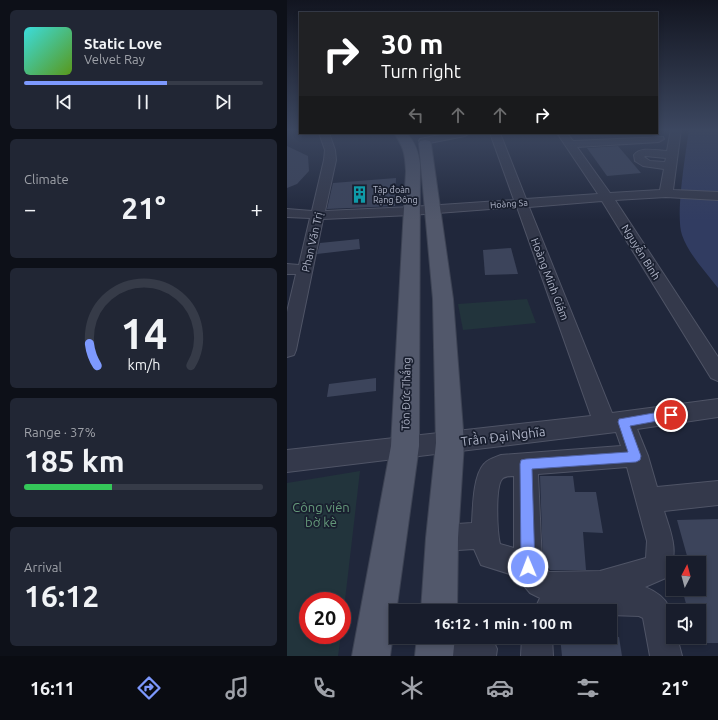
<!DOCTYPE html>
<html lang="en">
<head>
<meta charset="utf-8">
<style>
  :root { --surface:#181d2c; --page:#212634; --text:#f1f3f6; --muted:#9fa2a9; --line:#363b48; --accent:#7d99fe }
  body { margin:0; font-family:Ubuntu,sans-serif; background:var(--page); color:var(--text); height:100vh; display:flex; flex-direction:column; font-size:15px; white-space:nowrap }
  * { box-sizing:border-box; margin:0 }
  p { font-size:13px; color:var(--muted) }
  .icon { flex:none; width:22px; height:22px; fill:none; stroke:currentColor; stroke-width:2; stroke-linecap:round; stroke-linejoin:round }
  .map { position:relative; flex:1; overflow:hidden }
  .panel { display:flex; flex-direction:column; gap:10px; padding:10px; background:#0d1018; width:287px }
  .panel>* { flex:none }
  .top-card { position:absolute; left:12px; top:12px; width:359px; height:122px; border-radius:0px; box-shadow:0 2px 6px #0003,0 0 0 1px var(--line); background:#202124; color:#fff; overflow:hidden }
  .needle { width:26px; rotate:6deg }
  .controls { position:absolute; left:379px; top:556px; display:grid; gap:8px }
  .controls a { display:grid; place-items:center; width:40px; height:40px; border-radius:0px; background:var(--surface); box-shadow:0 2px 6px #0003,0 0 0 1px var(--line); font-size:20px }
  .speed { position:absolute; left:12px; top:592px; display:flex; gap:8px; font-size:20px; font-weight:700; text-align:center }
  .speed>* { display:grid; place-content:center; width:52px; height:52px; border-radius:50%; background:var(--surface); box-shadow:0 2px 6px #0003,0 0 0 1px var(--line); line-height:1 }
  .speed .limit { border:6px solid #d22; background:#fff; color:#111 }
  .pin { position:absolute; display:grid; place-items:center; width:34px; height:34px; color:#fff; margin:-17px; border:2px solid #fff; border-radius:50%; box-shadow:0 1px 4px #0007 }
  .me { position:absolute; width:44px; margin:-22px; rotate:359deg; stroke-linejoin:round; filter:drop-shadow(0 0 3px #0008) }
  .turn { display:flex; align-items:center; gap:14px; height:84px; padding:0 16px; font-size:18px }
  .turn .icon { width:52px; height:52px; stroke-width:2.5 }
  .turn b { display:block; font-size:28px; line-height:34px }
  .lanes { display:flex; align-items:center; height:38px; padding:0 16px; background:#0003; justify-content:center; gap:20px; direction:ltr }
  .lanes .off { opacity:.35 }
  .big { font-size:30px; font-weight:700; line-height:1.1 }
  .panel .card { flex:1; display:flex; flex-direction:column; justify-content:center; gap:6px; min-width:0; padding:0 14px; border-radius:6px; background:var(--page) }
  .panel .dial { align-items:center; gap:0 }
  .dial svg { height:104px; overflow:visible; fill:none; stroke:var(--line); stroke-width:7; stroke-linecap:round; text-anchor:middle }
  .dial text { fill:var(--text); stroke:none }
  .song { display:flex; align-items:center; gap:12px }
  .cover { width:48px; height:48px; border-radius:6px; background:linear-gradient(135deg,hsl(180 70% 55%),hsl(90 70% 35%)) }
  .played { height:4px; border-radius:2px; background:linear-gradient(90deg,var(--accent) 60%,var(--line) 60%) }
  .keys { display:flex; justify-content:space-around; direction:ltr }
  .heat { display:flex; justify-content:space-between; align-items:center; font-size:22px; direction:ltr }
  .charge { height:6px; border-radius:3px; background:linear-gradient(90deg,#34c759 37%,var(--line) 0) }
  .trip { position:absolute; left:102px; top:604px; width:228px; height:40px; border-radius:0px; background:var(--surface); box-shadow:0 2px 6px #0003,0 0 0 1px var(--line); font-weight:700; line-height:40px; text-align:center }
  .tab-bar { display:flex; height:64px; justify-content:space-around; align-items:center; background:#0a0c12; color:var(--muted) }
  .tab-bar .icon { width:28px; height:28px }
  .tab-bar .active { color:var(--accent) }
  .tab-bar b { font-size:18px; color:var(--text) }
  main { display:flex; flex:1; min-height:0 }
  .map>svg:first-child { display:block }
</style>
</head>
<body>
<main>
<section class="panel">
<div class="card">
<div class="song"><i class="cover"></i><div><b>Static Love</b><p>Velvet Ray</p></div></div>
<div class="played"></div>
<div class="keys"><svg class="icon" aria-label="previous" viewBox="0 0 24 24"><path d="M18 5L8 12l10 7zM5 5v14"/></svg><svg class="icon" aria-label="pause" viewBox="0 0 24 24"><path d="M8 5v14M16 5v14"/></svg><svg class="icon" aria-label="next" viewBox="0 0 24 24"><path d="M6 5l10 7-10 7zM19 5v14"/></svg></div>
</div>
<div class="card"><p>Climate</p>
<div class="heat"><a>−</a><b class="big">21°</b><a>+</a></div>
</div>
<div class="card dial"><svg viewBox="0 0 100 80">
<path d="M14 69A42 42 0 1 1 86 69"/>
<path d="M14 69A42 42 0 0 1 8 52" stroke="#7d99fe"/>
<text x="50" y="56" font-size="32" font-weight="700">14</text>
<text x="50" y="72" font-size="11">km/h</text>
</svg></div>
<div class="card"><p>Range · 37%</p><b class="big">185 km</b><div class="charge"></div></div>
<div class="card"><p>Arrival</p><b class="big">16:12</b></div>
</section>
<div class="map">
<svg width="431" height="656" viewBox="0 0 431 656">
  <rect width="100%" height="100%" fill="#20273b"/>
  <!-- green -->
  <g fill="#22343c">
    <polygon points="240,299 249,323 176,330 171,304"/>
    <polygon points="73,471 55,626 55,601 21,601 21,635 54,635 51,656 0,656 0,483"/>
  </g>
  <!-- water -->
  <path fill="#313c61" d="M402,129H431V288C419,272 402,255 395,235C388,215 399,152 402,129Z"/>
  <!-- building -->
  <g fill="#3c445b">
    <polygon points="0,146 21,156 22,171 10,184 0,188"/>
    <polygon points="331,146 354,173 320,176 300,148"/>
    <polygon points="109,178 108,206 40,209 46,183"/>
    <polygon points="72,239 73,249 30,254 33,243"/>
    <polygon points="224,248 231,274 198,275 196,250"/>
    <polygon points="89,378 89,391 40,397 42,384"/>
    <polygon points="253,476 286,476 288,492 309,492 316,533 296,532 299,570 263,570 256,562"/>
    <polygon points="431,519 431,643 412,643 412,611 401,611 395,589 412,589 412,563 402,563 390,520"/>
    <polygon points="273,637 332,637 335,656 275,656"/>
  </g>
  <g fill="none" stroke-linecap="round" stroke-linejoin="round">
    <defs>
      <g id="minor">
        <path d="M384,129H394L386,190L431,192V200L379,197L328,200L431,357V381L424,378L315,201L242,207L325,413L431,399V417L350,429L361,456L370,487L431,481V505L377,511C385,536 392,551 381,577L358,587C384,598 386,611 386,637H390L395,656H363L356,618L352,616L323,615V611H247L253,598L243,593L229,576L194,565L187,549L155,551L146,547L142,538L146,529L155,525L185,523C186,507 186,476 197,464C201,459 209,457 214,455L334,446L329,432L0,472V450L304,416L230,207L124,215L36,219L9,350L7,355L0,357V312L9,274H0V264L12,265L23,218L0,217V209L25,211L37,160L38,150L32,133H42L48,150L49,160L38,211L124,207L227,200L203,133H213L239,199L311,194L270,133H280L286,141L376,137L377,139L372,142L290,147L323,193L373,190L377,169L356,166L348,161L347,155C354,146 370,151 380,151ZM357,157L358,156L379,158L378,162L363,161ZM340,467L360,541L359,558L313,571L262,572L255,563L251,474ZM227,476V548L213,544C210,532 208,487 215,479C218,476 223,476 227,476Z"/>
        <polygon points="162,133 183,133 178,136 137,144 132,141 133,139"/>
        <polygon points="137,637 203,637 205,638 210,649 209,656 136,656 132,648"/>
        <polygon points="235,637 265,637 266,656 234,656"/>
      </g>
      <g id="major">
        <path d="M107,133H120C128,143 132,152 133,165L132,446L103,656H65L104,446L119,171C118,153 117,148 107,133Z"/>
        <polygon points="138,140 143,141 144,144 166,299 177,443 171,538 170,611 134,611 139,538 149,443 146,299 132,144 133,141"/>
        <polygon points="130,637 168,637 166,656 128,656"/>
      </g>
    </defs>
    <!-- minor casing -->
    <use href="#minor" stroke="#4f5466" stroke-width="2"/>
    <!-- major casing -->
    <use href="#major" stroke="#3d4354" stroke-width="2"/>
    <!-- minor -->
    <use href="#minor" fill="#34394b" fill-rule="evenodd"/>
    <!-- major -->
    <use href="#major" fill="#52586b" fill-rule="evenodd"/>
  </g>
  <!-- sky -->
  <linearGradient id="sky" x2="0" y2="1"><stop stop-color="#121520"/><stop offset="0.59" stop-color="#3c4760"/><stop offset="1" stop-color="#3c4760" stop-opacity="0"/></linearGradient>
  <rect width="431" height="220" fill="url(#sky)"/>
  <!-- route -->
  <polygon fill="#7d99fe" stroke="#5163a5" points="384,410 387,412 389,415 387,418 343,426 354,456 353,460 349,462 245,469 248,567 246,572 241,574 236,572 234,567 233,464 234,460 239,459 341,452 331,422 332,419"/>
  <!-- icons -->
  <defs>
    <symbol id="building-bare" viewBox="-9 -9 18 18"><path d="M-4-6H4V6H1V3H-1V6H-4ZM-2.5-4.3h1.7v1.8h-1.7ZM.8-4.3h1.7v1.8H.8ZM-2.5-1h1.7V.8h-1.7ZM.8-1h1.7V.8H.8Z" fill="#0f9aa8" stroke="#191f2f" stroke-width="2.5" paint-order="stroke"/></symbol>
  </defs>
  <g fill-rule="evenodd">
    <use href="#building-bare" x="60" y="182" width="25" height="25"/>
  </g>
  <g text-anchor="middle" stroke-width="3.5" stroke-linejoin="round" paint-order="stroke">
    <!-- far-poi labels -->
    <g font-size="9" fill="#afb4c7" stroke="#191f2f" text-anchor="start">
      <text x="86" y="193">Tập đoàn<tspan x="86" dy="10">Rạng Đông</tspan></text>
    </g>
    <!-- far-street labels -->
    <g font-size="9" fill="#afb4c7" stroke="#191f2f">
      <text transform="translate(222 204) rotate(-4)" y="3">Hoàng Sa</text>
    </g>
    <!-- street labels -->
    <g font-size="11" fill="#afb4c7" stroke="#191f2f">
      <text transform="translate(25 242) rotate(-77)" y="4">Phan Văn Trị</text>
      <text transform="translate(354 252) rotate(58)" y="4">Nguyễn Bình</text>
      <text transform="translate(263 279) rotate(69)" y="4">Hoàng Minh Giám</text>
      <text transform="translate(119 394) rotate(-89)" y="4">Tôn Đức Thắng</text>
    </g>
    <!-- near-street labels -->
    <g font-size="13" fill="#afb4c7" stroke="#191f2f">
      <text transform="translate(216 436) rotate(-7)" y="5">Trần Đại Nghĩa</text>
    </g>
    <!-- near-park labels -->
    <g font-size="13" fill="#64997a" stroke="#191f2f">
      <text x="34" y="512">Công viên<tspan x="34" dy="15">bờ kè</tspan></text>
    </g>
  </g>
</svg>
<div class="controls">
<a><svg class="needle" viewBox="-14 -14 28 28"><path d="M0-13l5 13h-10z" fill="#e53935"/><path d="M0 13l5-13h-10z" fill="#9fa2a9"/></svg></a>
<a><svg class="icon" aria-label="sound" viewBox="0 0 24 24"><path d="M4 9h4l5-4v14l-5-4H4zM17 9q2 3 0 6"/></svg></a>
</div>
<div class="speed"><div class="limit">20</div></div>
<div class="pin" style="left:384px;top:415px;background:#d93025"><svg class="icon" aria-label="arrive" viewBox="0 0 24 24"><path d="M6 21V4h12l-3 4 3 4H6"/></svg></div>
<svg class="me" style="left:241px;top:567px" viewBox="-20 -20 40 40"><circle r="17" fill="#7d99fe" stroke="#fff" stroke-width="3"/><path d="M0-11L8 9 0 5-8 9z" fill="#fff"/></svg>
<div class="trip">16:12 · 1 min · 100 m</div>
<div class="top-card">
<div class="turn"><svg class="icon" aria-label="right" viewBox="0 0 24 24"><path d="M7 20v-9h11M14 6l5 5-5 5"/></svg><div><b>30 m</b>Turn right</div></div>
<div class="lanes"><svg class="icon off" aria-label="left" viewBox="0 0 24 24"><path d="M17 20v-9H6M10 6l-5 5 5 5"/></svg><svg class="icon off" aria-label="ahead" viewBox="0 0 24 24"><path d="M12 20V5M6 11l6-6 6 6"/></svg><svg class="icon off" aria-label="ahead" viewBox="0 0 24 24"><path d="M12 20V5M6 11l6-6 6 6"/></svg><svg class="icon" aria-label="right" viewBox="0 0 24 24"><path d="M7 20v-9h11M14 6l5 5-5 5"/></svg></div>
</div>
</div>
</main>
<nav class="tab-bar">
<b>16:11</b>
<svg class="icon active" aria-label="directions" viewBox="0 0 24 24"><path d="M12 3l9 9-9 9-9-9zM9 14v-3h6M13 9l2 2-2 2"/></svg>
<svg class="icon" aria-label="music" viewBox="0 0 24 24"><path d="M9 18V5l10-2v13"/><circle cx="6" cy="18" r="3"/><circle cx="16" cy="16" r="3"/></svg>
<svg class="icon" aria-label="phone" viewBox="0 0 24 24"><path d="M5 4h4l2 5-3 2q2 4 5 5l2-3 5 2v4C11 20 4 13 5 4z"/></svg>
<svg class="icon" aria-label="climate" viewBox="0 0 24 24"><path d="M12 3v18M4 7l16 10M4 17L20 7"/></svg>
<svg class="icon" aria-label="car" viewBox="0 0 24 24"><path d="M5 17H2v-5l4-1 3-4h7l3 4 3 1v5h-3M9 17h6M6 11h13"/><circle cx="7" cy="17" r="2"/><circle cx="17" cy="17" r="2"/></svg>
<svg class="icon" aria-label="filters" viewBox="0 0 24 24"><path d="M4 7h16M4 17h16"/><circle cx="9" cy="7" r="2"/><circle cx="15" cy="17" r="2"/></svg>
<b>21°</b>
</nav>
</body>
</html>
